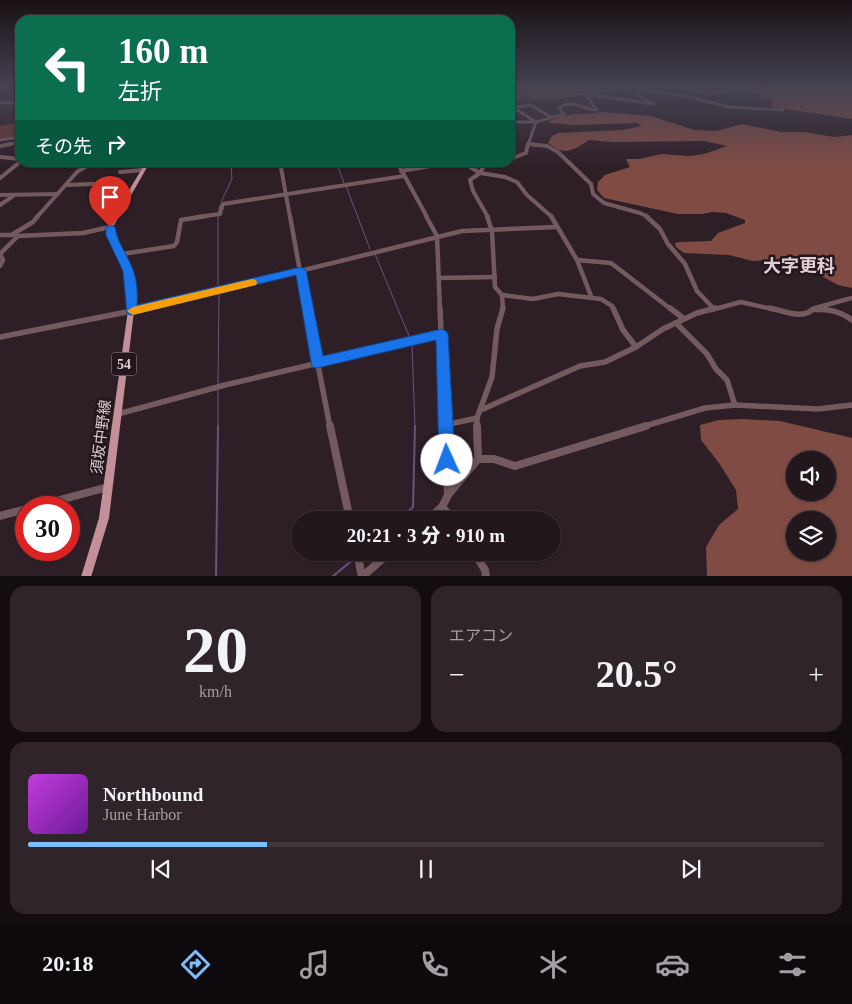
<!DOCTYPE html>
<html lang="ja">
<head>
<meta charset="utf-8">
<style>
  :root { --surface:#22171d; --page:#2e242a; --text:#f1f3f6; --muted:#a29fa4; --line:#3f363b; --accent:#7cbef9 }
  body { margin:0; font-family:"Times New Roman","Noto Sans JP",serif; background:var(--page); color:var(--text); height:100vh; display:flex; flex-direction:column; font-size:19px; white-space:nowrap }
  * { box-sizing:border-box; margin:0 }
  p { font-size:16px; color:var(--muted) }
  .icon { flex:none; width:28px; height:28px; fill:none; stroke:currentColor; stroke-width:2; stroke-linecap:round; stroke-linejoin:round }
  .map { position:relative; height:576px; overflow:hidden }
  .sheet { display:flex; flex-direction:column; gap:10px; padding:10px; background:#130d10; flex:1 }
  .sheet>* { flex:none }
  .top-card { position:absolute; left:15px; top:15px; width:500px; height:152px; border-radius:15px; box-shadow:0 1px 4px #0004,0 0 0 1px var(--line); background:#0b6e4f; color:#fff; overflow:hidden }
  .buttons { position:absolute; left:786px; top:451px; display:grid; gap:10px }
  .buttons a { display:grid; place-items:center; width:50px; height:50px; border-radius:50%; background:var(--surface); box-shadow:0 1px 4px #0004,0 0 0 1px var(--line); font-size:25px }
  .speed { position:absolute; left:15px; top:496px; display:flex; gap:10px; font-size:25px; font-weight:700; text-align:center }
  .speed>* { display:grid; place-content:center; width:65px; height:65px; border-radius:50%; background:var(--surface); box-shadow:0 1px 4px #0004,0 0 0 1px var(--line); line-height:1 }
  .speed .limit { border:8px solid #d22; background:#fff; color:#111 }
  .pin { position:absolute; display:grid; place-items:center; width:42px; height:42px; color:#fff; margin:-51px -21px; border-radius:50% 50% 50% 0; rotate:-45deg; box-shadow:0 0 5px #0007 }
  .pin .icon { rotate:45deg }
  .me { position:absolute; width:55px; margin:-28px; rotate:358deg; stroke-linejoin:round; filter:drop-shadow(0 0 4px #0008) }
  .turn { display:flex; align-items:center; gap:18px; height:105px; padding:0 20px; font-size:22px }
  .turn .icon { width:65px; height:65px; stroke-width:2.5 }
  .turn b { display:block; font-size:35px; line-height:42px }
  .then { display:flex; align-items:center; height:48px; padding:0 20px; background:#0003; gap:10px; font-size:19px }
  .big { font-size:38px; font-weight:800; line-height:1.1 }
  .sheet .widget { flex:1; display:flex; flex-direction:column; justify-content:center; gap:8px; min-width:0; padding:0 18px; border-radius:15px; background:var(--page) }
  .sheet .dial { align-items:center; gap:0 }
  .dial b { font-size:65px; line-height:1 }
  .song { display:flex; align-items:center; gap:15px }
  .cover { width:60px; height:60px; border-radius:8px; background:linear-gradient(135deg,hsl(290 70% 55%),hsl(280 70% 35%)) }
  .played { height:5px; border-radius:2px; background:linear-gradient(90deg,var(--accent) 30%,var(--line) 30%) }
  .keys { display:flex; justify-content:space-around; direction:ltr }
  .heat { display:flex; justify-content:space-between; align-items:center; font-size:28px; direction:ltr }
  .sheet .tiles { flex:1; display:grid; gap:10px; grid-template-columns:1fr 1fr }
  .widget:last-child { grid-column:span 2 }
  .trip { position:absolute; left:291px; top:511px; width:270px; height:50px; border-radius:25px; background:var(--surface); box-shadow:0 1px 4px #0004,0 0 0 1px var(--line); font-weight:800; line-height:50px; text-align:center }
  .dock { display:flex; height:80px; justify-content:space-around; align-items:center; background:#0e090c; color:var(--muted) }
  .dock .icon { width:35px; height:35px }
  .dock .active { color:var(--accent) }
  .dock b { font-size:22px; color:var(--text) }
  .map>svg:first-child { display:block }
</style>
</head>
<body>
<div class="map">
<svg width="852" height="577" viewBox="0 0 852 577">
  <rect width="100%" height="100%" fill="#2e1f27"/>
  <!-- green -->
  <polygon fill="#6a3730" points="20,123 20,135 0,139 0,126"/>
  <!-- forest -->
  <g fill="#804b43" fill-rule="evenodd">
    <polygon points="510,88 628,88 556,99 536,100"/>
    <path d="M677,88H852V119L772,107V100L761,98L762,96C744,89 726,95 708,95C698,95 687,91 677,88Z"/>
    <polygon points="604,112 651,116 694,130 716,131 742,124 781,132 804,132 834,137 852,135 852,288 838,285 816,273 784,263 769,260 753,261 729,255 684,253 676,247 675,243 680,242 711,241 718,233 745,223 745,220 726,213 712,212 703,214 678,214 604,198 597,190 598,182 605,175 630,167 626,159 638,159 662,154 689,156 704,154 727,146 704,141 613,142 589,140 576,148 567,151 559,150 548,143 552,136 558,133 622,130 642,126 637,123 574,125 551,123 549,121 566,115"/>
    <path d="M743,419L780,421L852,438V576H707L706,547L719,525L738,509L736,490L719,463L701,440L700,425L719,420ZM795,460H828V492H795ZM795,520H828V552H795Z"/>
  </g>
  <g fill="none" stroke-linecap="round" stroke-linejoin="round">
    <!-- stream-far1 -->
    <g stroke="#69537f" stroke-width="1">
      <polyline points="336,162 344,183"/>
      <polyline points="346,186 370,249"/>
      <polyline points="221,202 232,179 231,164"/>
      <polyline points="375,254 410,338"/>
      <polyline points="218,287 218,214 220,205"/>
      <polyline points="412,344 415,427"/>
      <polyline points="218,385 219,294"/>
      <polyline points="218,427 218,390"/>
    </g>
    <!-- stream -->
    <g stroke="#69537f" stroke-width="2">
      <polyline points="399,520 413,507 415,426"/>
      <polyline points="216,577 218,426"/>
      <polyline points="332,577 355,558"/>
    </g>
    <!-- minor-far4 -->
    <g stroke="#745a5e" stroke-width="3">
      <polyline points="510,94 520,95 510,103"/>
      <polyline points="0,103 20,103"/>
      <polyline points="510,108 531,105 551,117"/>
      <polyline points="514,108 536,122 528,145"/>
      <path d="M510,122H536L564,114L559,108C573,98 582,110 597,110L585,94L654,104L630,90L634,89L691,97L728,107L783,110"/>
      <polyline points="0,140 20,137"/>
      <polyline points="528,144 537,145"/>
      <polyline points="5,145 20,142"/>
    </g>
    <!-- minor-far3 -->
    <g stroke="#745a5e" stroke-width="4">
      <polyline points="528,144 547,146 558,152 591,184 593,194 604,203 640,213 648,217"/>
      <polyline points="0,146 11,144"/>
      <polyline points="0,157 20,159"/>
      <polyline points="510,159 526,153 528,144"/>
      <polyline points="280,162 290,217"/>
      <polyline points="397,162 427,217"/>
      <polyline points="462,162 480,173 505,177 517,182 527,195 552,217"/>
      <polyline points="486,162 480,173 470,180 473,191 488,217"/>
      <polyline points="401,171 455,162"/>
      <polyline points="120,172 143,170"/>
      <polyline points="0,178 20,162"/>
      <polyline points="67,185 114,183"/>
      <polyline points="0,195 58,194"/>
      <polyline points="0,205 13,196"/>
      <polyline points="37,217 77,172 93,162"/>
      <polyline points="198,217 220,214 223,204 404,176"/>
    </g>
    <!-- minor-far2 -->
    <g stroke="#745a5e" stroke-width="4.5">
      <polyline points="290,216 307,310"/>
      <polyline points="426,216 437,236 440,310"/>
      <polyline points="487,216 492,231 495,287 502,295 503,310"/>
      <polyline points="551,216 577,260 591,296"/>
      <polyline points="646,216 660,229 668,244 685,264 697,291 714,309"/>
      <polyline points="13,234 33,222 38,216"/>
      <polyline points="0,235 14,235"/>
      <polyline points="122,254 174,246 177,242 181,220 206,216"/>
      <polyline points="577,260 611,263 672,310"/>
      <polyline points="0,266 3,260 0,254 18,236 83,233 110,227"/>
      <polyline points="439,278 495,277"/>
      <polyline points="502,295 533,299 558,294 601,299 612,306 614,310"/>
      <polyline points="815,308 852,298"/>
      <polyline points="142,310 462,231 557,227"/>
      <polyline points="711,310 741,302 776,310"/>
      <polyline points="812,310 827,310"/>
    </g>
    <!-- minor-far1 -->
    <g stroke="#745a5e" stroke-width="5.5">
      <polyline points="307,308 330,427"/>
      <polyline points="440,308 445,427"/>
      <polyline points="613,308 623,330 636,347"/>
      <polyline points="670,308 683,318"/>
      <path d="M770,308C784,311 802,320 813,309C828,309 840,311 852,320"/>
      <polyline points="676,323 707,354 716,369 727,380 735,405"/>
      <polyline points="0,337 147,308"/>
      <polyline points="481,410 580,366 605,362 636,347 663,329 697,313 716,308"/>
      <polyline points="118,414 225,385 442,334"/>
      <polyline points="445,425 477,418"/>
      <polyline points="477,427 477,418 492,377 497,329 503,308"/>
      <polyline points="642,427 705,408 735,405 818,409 852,405"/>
    </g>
    <!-- minor -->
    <g stroke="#745a5e" stroke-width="8">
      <polyline points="330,426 350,520"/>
      <polyline points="478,459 494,459 515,466 646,426"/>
      <polyline points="448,495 478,459 477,426"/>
      <polyline points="442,507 454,520"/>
      <polyline points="30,508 108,487"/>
      <polyline points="0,516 26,509"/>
      <polyline points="427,520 442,507 448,495 445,426"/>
      <polyline points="357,552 362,577"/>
      <polyline points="474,552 485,570 486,577"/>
      <polyline points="362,577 390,552"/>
    </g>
    <!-- major -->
    <polygon fill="#c38f98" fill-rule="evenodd" points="146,162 150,162 113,227 114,235 130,267 135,303 109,518 91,577 81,577 99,518 129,303 124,267 108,235 107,227"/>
  </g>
  <!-- sky -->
  <linearGradient id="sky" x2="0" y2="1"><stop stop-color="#191115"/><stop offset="0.52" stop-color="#464252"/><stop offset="1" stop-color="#464252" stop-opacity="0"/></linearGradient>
  <rect width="852" height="168" fill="url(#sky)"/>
  <!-- route -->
  <path fill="#1a73e8" stroke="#114b97" d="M110,224L115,227C117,243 128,255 133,270C137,281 138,294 137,305L301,267L306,270L323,356L442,329L446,331L448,334L455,460L452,465L447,468L441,465L439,460L436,340L317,368L312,367L296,275L131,315L127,314L123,271L106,235V227Z"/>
  <!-- slow -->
  <polygon fill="#f59e0b" points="252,279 256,280 257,283 256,285 133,315 127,311 133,307"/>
  <g text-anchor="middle" stroke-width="5" stroke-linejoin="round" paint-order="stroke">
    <!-- shield labels -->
    <rect fill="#24161d" stroke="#a3989d" stroke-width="1" x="111.5" y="352.5" width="25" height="23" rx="4"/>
    <g font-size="14" font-weight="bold" fill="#dad0d4">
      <text x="124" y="369">54</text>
    </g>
    <!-- street labels -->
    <g font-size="15" fill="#dad0d4" stroke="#24161d">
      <text transform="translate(101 437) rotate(-83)" y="5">須坂中野線</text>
    </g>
    <!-- quarter labels -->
    <g font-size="18" font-weight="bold" fill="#e1cdd6" stroke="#24161d">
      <text x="799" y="272">大字更科</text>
    </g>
  </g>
</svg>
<div class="buttons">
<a><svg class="icon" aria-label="sound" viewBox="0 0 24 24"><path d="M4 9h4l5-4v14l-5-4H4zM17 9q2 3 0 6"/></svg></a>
<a><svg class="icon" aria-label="layers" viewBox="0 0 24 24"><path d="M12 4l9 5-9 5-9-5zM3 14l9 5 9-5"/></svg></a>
</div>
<div class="speed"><div class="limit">30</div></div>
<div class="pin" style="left:110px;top:227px;background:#d93025"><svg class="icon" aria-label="arrive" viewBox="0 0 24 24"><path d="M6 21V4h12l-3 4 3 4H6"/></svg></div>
<svg class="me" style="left:447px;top:460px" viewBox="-20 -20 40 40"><circle r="19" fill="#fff"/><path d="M0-13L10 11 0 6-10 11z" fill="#1a73e8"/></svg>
<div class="trip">20:21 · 3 分 · 910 m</div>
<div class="top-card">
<div class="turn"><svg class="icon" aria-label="left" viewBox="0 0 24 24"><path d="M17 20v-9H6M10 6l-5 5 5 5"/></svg><div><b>160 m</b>左折</div></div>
<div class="then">その先<svg class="icon" aria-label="right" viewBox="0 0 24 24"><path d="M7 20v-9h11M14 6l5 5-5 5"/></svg></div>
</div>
</div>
<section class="sheet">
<div class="tiles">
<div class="widget dial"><b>20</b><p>km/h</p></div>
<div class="widget"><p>エアコン</p>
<div class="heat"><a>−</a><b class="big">20.5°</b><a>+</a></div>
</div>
<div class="widget">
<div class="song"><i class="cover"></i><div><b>Northbound</b><p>June Harbor</p></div></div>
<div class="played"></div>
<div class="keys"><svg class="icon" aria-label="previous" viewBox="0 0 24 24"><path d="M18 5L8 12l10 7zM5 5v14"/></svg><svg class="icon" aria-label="pause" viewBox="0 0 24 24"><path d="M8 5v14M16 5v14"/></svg><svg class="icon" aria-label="next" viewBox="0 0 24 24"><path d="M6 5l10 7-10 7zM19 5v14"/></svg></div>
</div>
</div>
</section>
<nav class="dock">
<b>20:18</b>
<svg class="icon active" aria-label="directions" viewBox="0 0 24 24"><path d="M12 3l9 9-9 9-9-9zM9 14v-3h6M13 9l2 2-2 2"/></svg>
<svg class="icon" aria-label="music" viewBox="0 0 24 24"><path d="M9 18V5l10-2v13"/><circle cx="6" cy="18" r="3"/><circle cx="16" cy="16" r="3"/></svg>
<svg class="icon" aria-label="phone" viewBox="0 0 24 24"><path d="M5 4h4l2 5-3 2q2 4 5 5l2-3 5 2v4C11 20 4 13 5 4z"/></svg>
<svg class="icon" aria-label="climate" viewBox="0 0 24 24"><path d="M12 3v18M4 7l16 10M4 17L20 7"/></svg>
<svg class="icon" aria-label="car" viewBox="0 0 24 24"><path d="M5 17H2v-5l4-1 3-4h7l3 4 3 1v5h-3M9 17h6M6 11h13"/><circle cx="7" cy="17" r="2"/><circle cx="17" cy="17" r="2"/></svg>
<svg class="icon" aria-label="filters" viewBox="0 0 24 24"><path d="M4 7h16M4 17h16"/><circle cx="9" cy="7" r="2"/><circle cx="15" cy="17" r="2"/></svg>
</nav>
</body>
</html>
